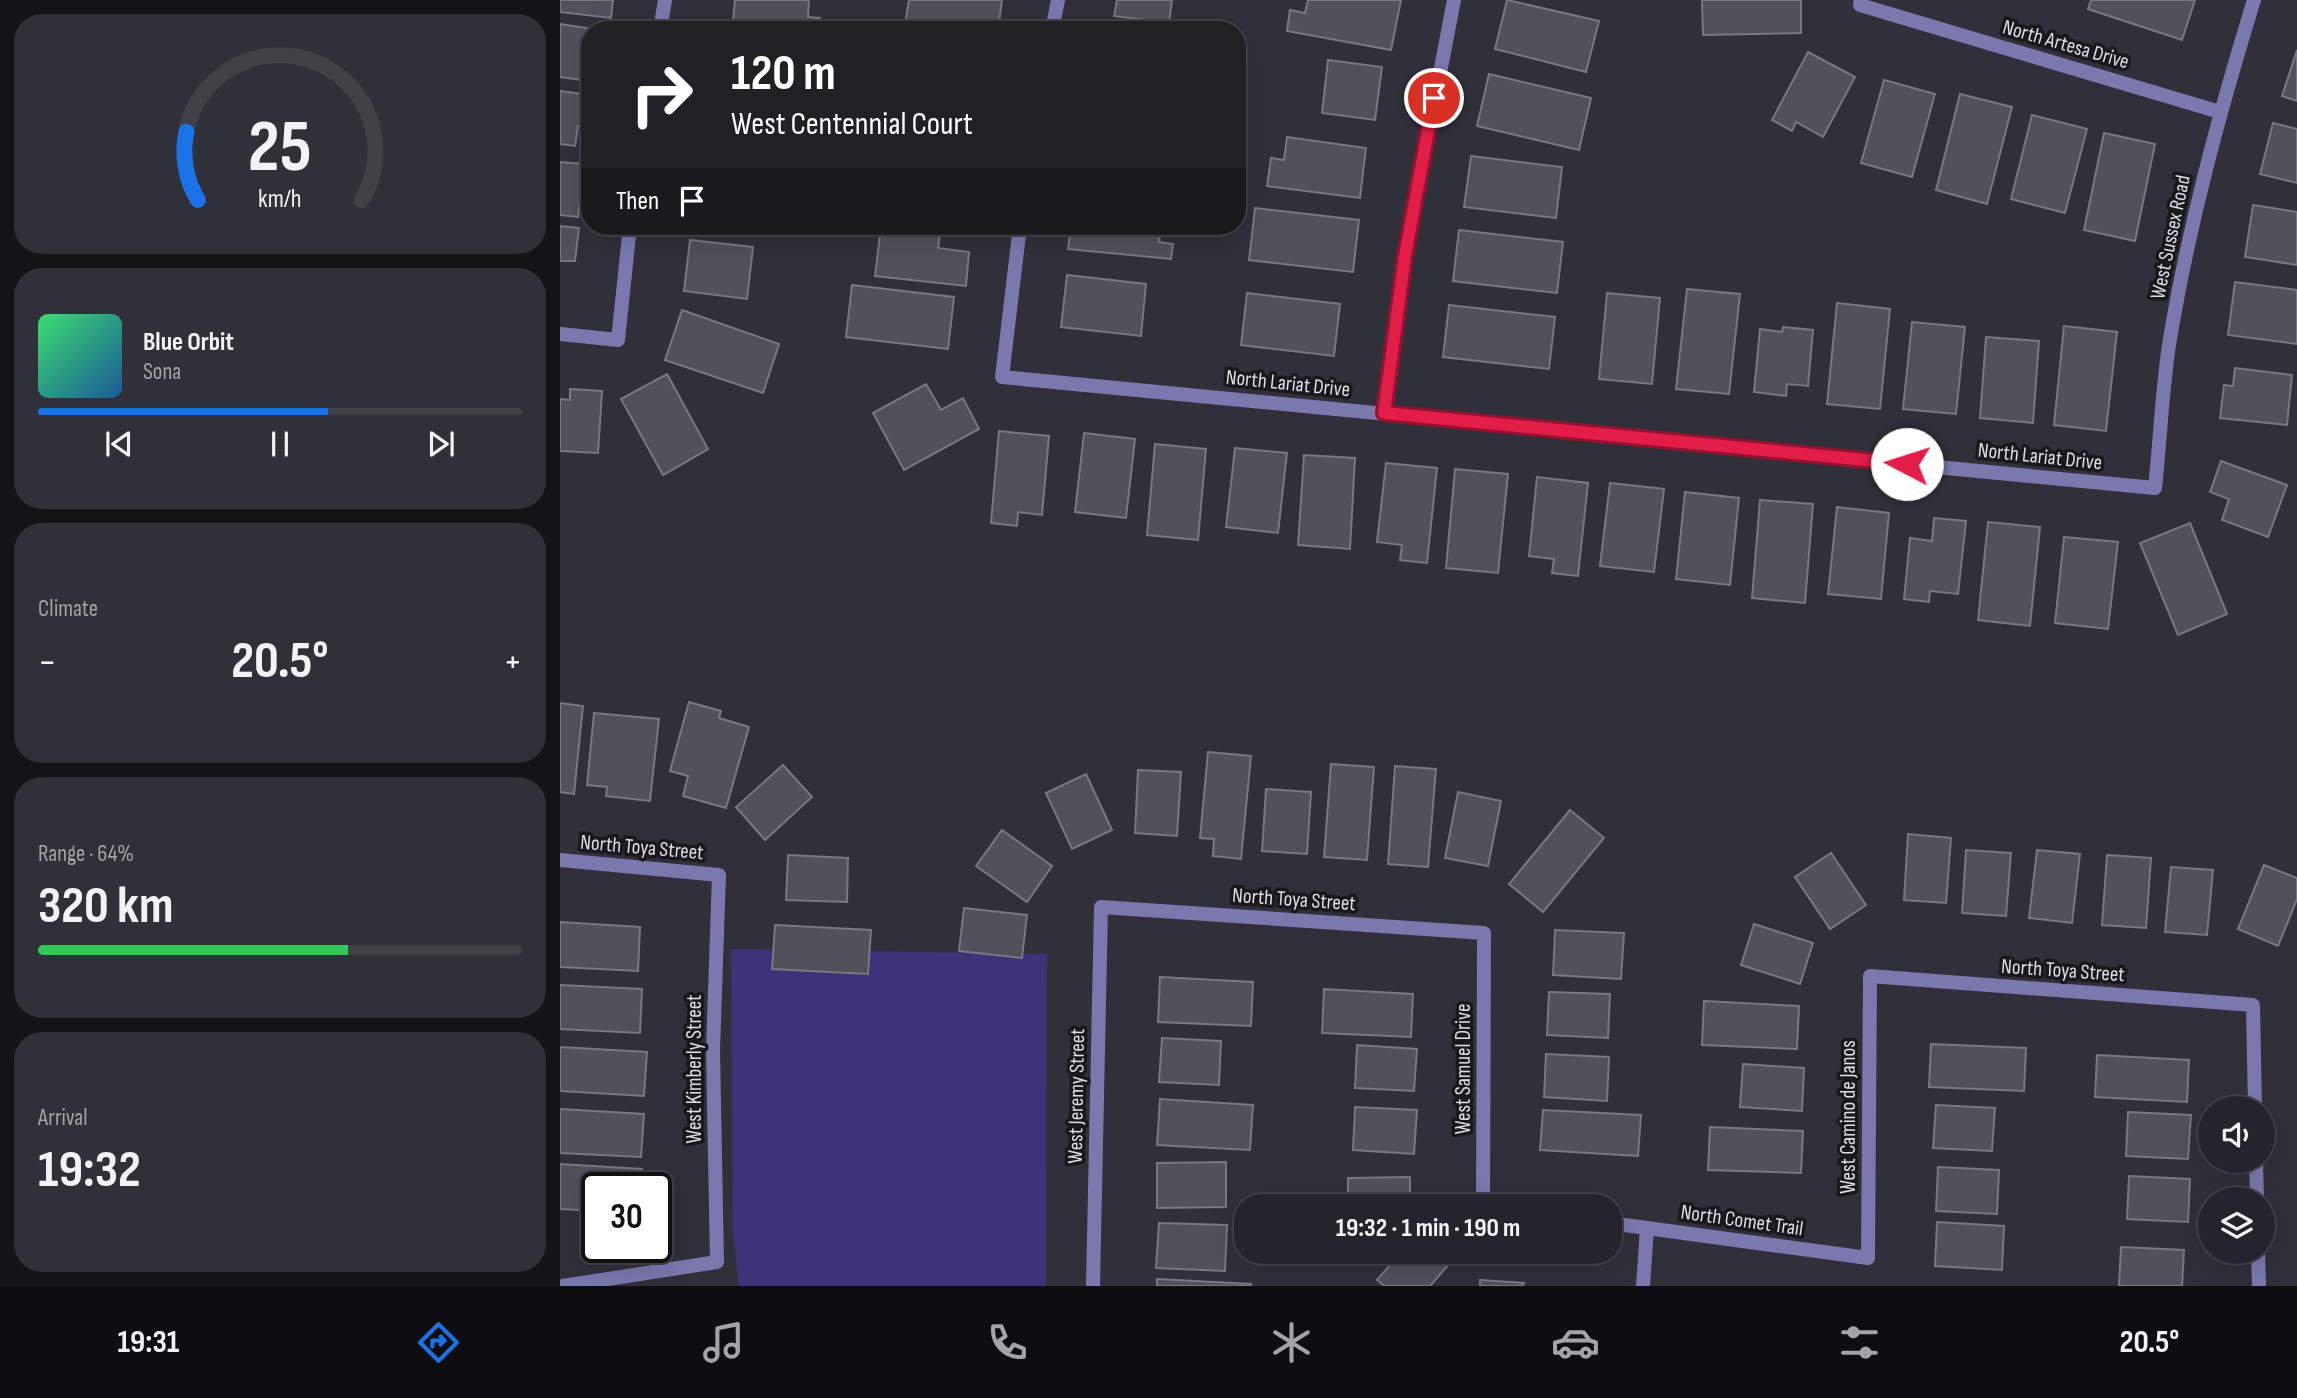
<!DOCTYPE html>
<html lang="en">
<head>
<meta charset="utf-8">
<style>
  :root { --surface:#24242c; --page:#303038; --text:#f1f3f6; --muted:#a3a4a9; --line:#414148; --accent:#1a73e8 }
  body { margin:0; font-family:"Sofia Sans Condensed",sans-serif; background:var(--page); color:var(--text); height:100vh; display:flex; flex-direction:column; font-size:26px; white-space:nowrap }
  * { box-sizing:border-box; margin:0 }
  p { font-size:23px; color:var(--muted) }
  .icon { flex:none; width:38px; height:38px; fill:none; stroke:currentColor; stroke-width:2; stroke-linecap:round; stroke-linejoin:round }
  .map { position:relative; flex:1; overflow:hidden }
  .sheet { display:flex; flex-direction:column; gap:14px; padding:14px; background:#141418; width:560px }
  .sheet>* { flex:none }
  .guide { position:absolute; left:21px; top:21px; width:665px; height:214px; border-radius:28px; box-shadow:0 7px 28px #0002,0 0 0 2px var(--line); background:#202124; color:#fff; overflow:hidden }
  .buttons { position:absolute; left:1638px; top:1096px; display:grid; gap:14px }
  .buttons a { display:grid; place-items:center; width:77px; height:77px; border-radius:50%; background:var(--surface); box-shadow:0 7px 28px #0002,0 0 0 2px var(--line); font-size:35px }
  .speed { position:absolute; left:21px; top:1172px; display:flex; gap:14px; font-size:35px; font-weight:700; text-align:center }
  .speed>* { display:grid; place-content:center; width:91px; height:91px; border-radius:50%; background:var(--surface); box-shadow:0 7px 28px #0002,0 0 0 2px var(--line); line-height:1 }
  .speed .limit { border:4px solid #111; border-radius:10px; background:#fff; color:#111 }
  .pin { position:absolute; display:grid; place-items:center; width:60px; height:60px; color:#fff; margin:-30px; border:4px solid #fff; border-radius:50%; box-shadow:0 2px 7px #0007 }
  .me { position:absolute; width:77px; margin:-38px; rotate:275deg; stroke-linejoin:round; filter:drop-shadow(0 0 5px #0008) }
  .turn { display:flex; align-items:center; gap:24px; height:147px; padding:0 35px; font-size:32px }
  .turn .icon { width:91px; height:91px; stroke-width:2.5 }
  .turn b { display:block; font-size:49px; line-height:60px }
  .then { display:flex; align-items:center; height:66px; padding:0 35px; background:#0003; gap:14px; font-size:26px }
  .big { font-size:52px; font-weight:700; line-height:1.1 }
  .sheet .tile { flex:1; display:flex; flex-direction:column; justify-content:center; gap:10px; min-width:0; padding:0 24px; border-radius:28px; background:var(--page) }
  .sheet .dial { align-items:center; gap:0 }
  .dial svg { height:182px; overflow:visible; fill:none; stroke:var(--line); stroke-width:7; stroke-linecap:round; text-anchor:middle }
  .dial text { fill:var(--text); stroke:none }
  .song { display:flex; align-items:center; gap:21px }
  .cover { width:84px; height:84px; border-radius:10px; background:linear-gradient(135deg,hsl(140 70% 55%),hsl(210 70% 35%)) }
  .played { height:7px; border-radius:4px; background:linear-gradient(90deg,var(--accent) 60%,var(--line) 60%) }
  .keys { display:flex; justify-content:space-around; direction:ltr }
  .heat { display:flex; justify-content:space-between; align-items:center; font-size:38px; direction:ltr }
  .charge { height:10px; border-radius:5px; background:linear-gradient(90deg,#34c759 64%,var(--line) 0) }
  .trip { position:absolute; left:674px; top:1194px; width:388px; height:70px; border-radius:28px; background:var(--surface); box-shadow:0 7px 28px #0002,0 0 0 2px var(--line); font-weight:700; line-height:70px; text-align:center }
  .tab-bar { display:flex; height:112px; justify-content:space-around; align-items:center; background:#0e0e12; color:var(--muted) }
  .tab-bar .icon { width:49px; height:49px }
  .tab-bar .on { color:var(--accent) }
  .tab-bar b { font-size:32px; color:var(--text) }
  main { display:flex; flex:1; min-height:0 }
  .map>svg:first-child { display:block }
</style>
</head>
<body>
<main>
<section class="sheet">
<div class="tile dial"><svg viewBox="0 0 100 80">
<path d="M14 69A42 42 0 1 1 86 69"/>
<path d="M14 69A42 42 0 0 1 9 39" stroke="#1a73e8"/>
<text x="50" y="56" font-size="32" font-weight="700">25</text>
<text x="50" y="72" font-size="11">km/h</text>
</svg></div>
<div class="tile">
<div class="song"><i class="cover"></i><div><b>Blue Orbit</b><p>Sona</p></div></div>
<div class="played"></div>
<div class="keys"><svg class="icon" aria-label="previous" viewBox="0 0 24 24"><path d="M18 5L8 12l10 7zM5 5v14"/></svg><svg class="icon" aria-label="pause" viewBox="0 0 24 24"><path d="M8 5v14M16 5v14"/></svg><svg class="icon" aria-label="next" viewBox="0 0 24 24"><path d="M6 5l10 7-10 7zM19 5v14"/></svg></div>
</div>
<div class="tile"><p>Climate</p>
<div class="heat"><a>−</a><b class="big">20.5°</b><a>+</a></div>
</div>
<div class="tile"><p>Range · 64%</p><b class="big">320 km</b><div class="charge"></div></div>
<div class="tile"><p>Arrival</p><b class="big">19:32</b></div>
</section>
<div class="map">
<svg width="1737" height="1286" viewBox="0 0 1737 1286">
  <rect width="100%" height="100%" fill="#30303a"/>
  <!-- green -->
  <polygon fill="#3d3379" points="171,949 487,954 486,1286 179,1286 173,1233"/>
  <!-- building -->
  <g fill="#51515b" stroke="#787883" stroke-width="2">
    <polygon points="0,0 53,0 51,18 0,12"/>
    <polygon points="175,0 249,0 248,17 260,18 259,30 172,30"/>
    <polygon points="349,0 442,0 438,30 344,30"/>
    <polygon points="557,0 612,0 609,23 554,16"/>
    <polygon points="748,0 841,0 831,50 727,31 730,10 745,13"/>
    <polygon points="947,0 1039,21 1026,72 935,49"/>
    <polygon points="1142,0 1241,0 1241,33 1143,35"/>
    <polygon points="1531,0 1635,0 1622,40 1528,9"/>
    <polygon points="0,24 40,30 30,30 30,81 0,77"/>
    <polygon points="1737,50 1737,101 1722,96"/>
    <polygon points="1248,52 1295,77 1263,137 1236,122 1232,131 1212,120"/>
    <polygon points="768,60 822,67 815,120 762,113"/>
    <polygon points="929,74 1031,98 1019,150 917,126"/>
    <polygon points="1324,80 1375,94 1352,177 1301,163"/>
    <polygon points="0,91 30,95 30,128 18,126 15,146 0,144"/>
    <polygon points="1400,94 1452,107 1427,204 1376,190"/>
    <polygon points="1472,115 1527,129 1505,213 1451,199"/>
    <polygon points="1713,123 1737,129 1737,183 1700,174"/>
    <polygon points="1544,133 1595,144 1575,241 1524,230"/>
    <polygon points="727,137 806,148 800,198 707,186 711,158 724,160"/>
    <polygon points="911,156 1002,167 996,218 904,207"/>
    <polygon points="0,162 24,164 18,217 0,215"/>
    <polygon points="1693,205 1737,212 1737,265 1685,257"/>
    <polygon points="695,208 799,220 793,272 689,260"/>
    <polygon points="0,226 19,228 15,261 0,261"/>
    <polygon points="135,226 191,226 190,232"/>
    <polygon points="321,226 381,226 378,248 409,252 406,286 315,276"/>
    <polygon points="511,226 601,226 599,242 613,244 611,259 508,249"/>
    <polygon points="899,230 1003,242 997,293 893,281"/>
    <polygon points="130,240 193,247 187,299 124,291"/>
    <polygon points="507,275 586,284 581,336 501,327"/>
    <polygon points="1675,282 1737,290 1737,344 1668,335"/>
    <polygon points="292,285 394,297 388,349 286,337"/>
    <polygon points="1127,289 1180,294 1169,394 1116,389"/>
    <polygon points="687,293 780,304 774,356 681,345"/>
    <polygon points="1047,293 1100,298 1092,384 1039,379"/>
    <polygon points="1277,303 1330,309 1320,409 1267,404"/>
    <polygon points="889,305 995,317 989,369 883,357"/>
    <polygon points="122,310 219,344 203,393 105,360"/>
    <polygon points="1352,322 1405,327 1396,414 1343,409"/>
    <polygon points="1504,326 1557,332 1546,431 1494,425"/>
    <polygon points="1223,327 1253,330 1248,386 1227,384 1226,396 1194,392 1200,329 1222,332"/>
    <polygon points="1426,337 1479,341 1473,423 1420,418"/>
    <polygon points="1675,368 1732,375 1727,425 1660,418 1664,385 1673,386"/>
    <polygon points="107,374 148,449 103,475 61,399"/>
    <polygon points="366,384 381,410 403,398 419,429 344,470 313,413"/>
    <polygon points="10,389 42,391 38,453 0,451 0,399 10,400"/>
    <polygon points="439,431 489,436 482,515 458,512 457,526 431,523"/>
    <polygon points="524,433 575,439 566,518 515,512"/>
    <polygon points="595,444 646,449 638,540 587,535"/>
    <polygon points="675,448 727,453 718,533 666,527"/>
    <polygon points="744,455 795,458 790,549 738,545"/>
    <polygon points="1661,461 1727,485 1708,537 1662,520 1669,499 1650,492"/>
    <polygon points="826,463 877,468 867,563 840,560 842,545 817,542"/>
    <polygon points="895,469 948,474 938,573 886,568"/>
    <polygon points="977,477 1028,483 1018,576 992,573 994,559 969,556"/>
    <polygon points="1050,483 1104,489 1094,572 1040,566"/>
    <polygon points="1125,492 1179,498 1170,585 1116,579"/>
    <polygon points="1200,500 1253,504 1245,603 1192,598"/>
    <polygon points="1277,507 1329,513 1321,599 1268,594"/>
    <polygon points="1374,518 1406,521 1398,594 1370,591 1369,602 1344,599 1350,538 1372,541"/>
    <polygon points="1428,522 1480,527 1470,626 1418,620"/>
    <polygon points="1630,523 1667,614 1618,635 1580,543"/>
    <polygon points="1504,537 1558,542 1548,629 1495,623"/>
    <polygon points="129,702 161,711 159,718 189,727 166,808 123,796 128,776 110,771"/>
    <polygon points="0,703 23,706 14,794 0,792"/>
    <polygon points="34,713 99,719 90,801 46,796 47,787 27,785"/>
    <polygon points="648,752 691,756 681,859 653,856 654,839 640,838"/>
    <polygon points="771,764 814,767 807,860 764,857"/>
    <polygon points="223,765 252,797 205,840 176,807"/>
    <polygon points="835,766 876,769 868,867 828,864"/>
    <polygon points="578,770 621,772 617,836 575,833"/>
    <polygon points="526,774 552,830 512,849 486,793"/>
    <polygon points="706,789 751,792 747,854 702,851"/>
    <polygon points="898,792 941,801 928,866 885,858"/>
    <polygon points="1010,810 1044,838 983,912 949,884"/>
    <polygon points="442,830 492,866 467,902 416,866"/>
    <polygon points="1348,834 1391,838 1386,903 1344,900"/>
    <polygon points="1406,850 1451,853 1446,916 1402,913"/>
    <polygon points="1477,850 1520,854 1512,923 1469,918"/>
    <polygon points="1271,853 1306,905 1270,929 1235,877"/>
    <polygon points="228,855 288,858 287,902 226,900"/>
    <polygon points="1547,855 1591,858 1586,928 1542,925"/>
    <polygon points="1704,865 1737,878 1737,899 1718,946 1678,929"/>
    <polygon points="1611,867 1653,870 1647,935 1605,932"/>
    <polygon points="404,908 467,915 462,958 399,951"/>
    <polygon points="0,922 80,927 78,971 0,967"/>
    <polygon points="1194,924 1253,943 1240,984 1181,965"/>
    <polygon points="215,925 311,930 308,974 212,969"/>
    <polygon points="995,930 1064,933 1061,979 993,975"/>
    <polygon points="600,977 693,982 691,1026 598,1022"/>
    <polygon points="0,985 82,989 80,1033 0,1029"/>
    <polygon points="764,989 853,994 851,1037 762,1033"/>
    <polygon points="989,992 1050,994 1048,1038 987,1035"/>
    <polygon points="1144,1001 1239,1006 1237,1049 1142,1045"/>
    <polygon points="602,1038 661,1041 659,1085 599,1082"/>
    <polygon points="1371,1044 1466,1048 1464,1091 1369,1087"/>
    <polygon points="797,1045 857,1049 854,1091 795,1088"/>
    <polygon points="0,1047 87,1052 84,1096 0,1091"/>
    <polygon points="986,1054 1049,1057 1047,1101 984,1097"/>
    <polygon points="1537,1055 1629,1060 1627,1102 1535,1097"/>
    <polygon points="1183,1064 1244,1068 1242,1111 1180,1107"/>
    <polygon points="600,1099 693,1105 690,1150 597,1145"/>
    <polygon points="1376,1105 1435,1108 1432,1151 1373,1148"/>
    <polygon points="795,1107 857,1110 854,1154 793,1150"/>
    <polygon points="0,1109 84,1114 81,1157 0,1153"/>
    <polygon points="983,1110 1081,1115 1078,1156 980,1150"/>
    <polygon points="1568,1112 1631,1115 1628,1159 1566,1156"/>
    <polygon points="1150,1127 1243,1131 1241,1173 1148,1170"/>
    <polygon points="666,1162 666,1207 597,1208 597,1163"/>
    <polygon points="0,1164 82,1169 81,1188 37,1188 37,1211 0,1209"/>
    <polygon points="1378,1167 1439,1170 1437,1214 1376,1211"/>
    <polygon points="1569,1176 1630,1179 1628,1222 1567,1219"/>
    <polygon points="850,1177 850,1206 788,1206 788,1178"/>
    <polygon points="1377,1222 1444,1226 1442,1270 1375,1266"/>
    <polygon points="599,1223 667,1225 665,1271 596,1268"/>
    <polygon points="1561,1247 1624,1250 1622,1286 1559,1286"/>
    <polygon points="842,1251 876,1251 890,1263 870,1286 824,1286 817,1280"/>
    <polygon points="597,1279 691,1284 691,1286 597,1286"/>
    <polygon points="920,1280 964,1283 963,1286 920,1286"/>
  </g>
  <g fill="none" stroke-linecap="round" stroke-linejoin="round">
    <!-- street -->
    <g stroke="#7b78ae" stroke-width="14">
      <polyline points="1301,0 1300,5 1660,112"/>
      <polyline points="100,30 105,0"/>
      <polyline points="492,30 498,0"/>
      <path d="M460,226L442,377L1595,488C1600,441 1602,392 1609,345C1628,228 1659,114 1694,0"/>
      <polyline points="0,334 58,340 70,226"/>
      <polyline points="824,413 845,256 894,0"/>
      <polyline points="0,860 159,875 153,1050 157,1262 3,1286"/>
      <polyline points="1696,1160 1697,1199"/>
      <polyline points="1050,1223 1308,1258 1310,976 1693,1005 1695,1108"/>
      <polyline points="1698,1251 1699,1286"/>
      <polyline points="533,1286 541,907 924,933 923,1206"/>
      <polyline points="1083,1286 1087,1228"/>
    </g>
  </g>
  <g fill="none" stroke-linecap="round" stroke-linejoin="round">
    <defs>
      <polyline id="route" points="874,98 845,256 824,413 1347,464"/>
    </defs>
    <!-- route casing -->
    <use href="#route" stroke="#92132f" stroke-width="18"/>
    <!-- route -->
    <use href="#route" stroke="#e11d48" stroke-width="12"/>
  </g>
  <g text-anchor="middle" stroke-width="7" stroke-linejoin="round" paint-order="stroke">
    <!-- street labels -->
    <g font-size="21" fill="#dedfe5" stroke="#19191d">
      <text transform="translate(1506 44) rotate(16)" y="7">North Artesa Drive</text>
      <text transform="translate(1610 237) rotate(-78)" y="7">West Sussex Road</text>
      <text transform="translate(728 383) rotate(6)" y="7">North Lariat Drive</text>
      <text transform="translate(1480 456) rotate(6)" y="7">North Lariat Drive</text>
      <text transform="translate(82 847) rotate(5)" y="7">North Toya Street</text>
      <text transform="translate(734 899) rotate(4)" y="7">North Toya Street</text>
      <text transform="translate(1503 970) rotate(4)" y="7">North Toya Street</text>
      <text transform="translate(134 1069) rotate(-90)" y="7">West Kimberly Street</text>
      <text transform="translate(903 1069) rotate(-90)" y="7">West Samuel Drive</text>
      <text transform="translate(516 1096) rotate(-89)" y="7">West Jeremy Street</text>
      <text transform="translate(1288 1117) rotate(-90)" y="7">West Camino de Janos</text>
      <text transform="translate(1182 1220) rotate(8)" y="7">North Comet Trail</text>
    </g>
  </g>
</svg>
<div class="buttons">
<a><svg class="icon" aria-label="sound" viewBox="0 0 24 24"><path d="M4 9h4l5-4v14l-5-4H4zM17 9q2 3 0 6"/></svg></a>
<a><svg class="icon" aria-label="layers" viewBox="0 0 24 24"><path d="M12 4l9 5-9 5-9-5zM3 14l9 5 9-5"/></svg></a>
</div>
<div class="speed"><div class="limit">30</div></div>
<div class="pin" style="left:874px;top:98px;background:#d93025"><svg class="icon" aria-label="arrive" viewBox="0 0 24 24"><path d="M6 21V4h12l-3 4 3 4H6"/></svg></div>
<svg class="me" style="left:1347px;top:464px" viewBox="-20 -20 40 40"><circle r="19" fill="#fff"/><path d="M0-13L10 11 0 6-10 11z" fill="#e11d48"/></svg>
<div class="trip">19:32 · 1 min · 190 m</div>
<div class="guide">
<div class="turn"><svg class="icon" aria-label="right" viewBox="0 0 24 24"><path d="M7 20v-9h11M14 6l5 5-5 5"/></svg><div><b>120 m</b>West Centennial Court</div></div>
<div class="then">Then<svg class="icon" aria-label="arrive" viewBox="0 0 24 24"><path d="M6 21V4h12l-3 4 3 4H6"/></svg></div>
</div>
</div>
</main>
<nav class="tab-bar">
<b>19:31</b>
<svg class="icon on" aria-label="directions" viewBox="0 0 24 24"><path d="M12 3l9 9-9 9-9-9zM9 14v-3h6M13 9l2 2-2 2"/></svg>
<svg class="icon" aria-label="music" viewBox="0 0 24 24"><path d="M9 18V5l10-2v13"/><circle cx="6" cy="18" r="3"/><circle cx="16" cy="16" r="3"/></svg>
<svg class="icon" aria-label="phone" viewBox="0 0 24 24"><path d="M5 4h4l2 5-3 2q2 4 5 5l2-3 5 2v4C11 20 4 13 5 4z"/></svg>
<svg class="icon" aria-label="climate" viewBox="0 0 24 24"><path d="M12 3v18M4 7l16 10M4 17L20 7"/></svg>
<svg class="icon" aria-label="car" viewBox="0 0 24 24"><path d="M5 17H2v-5l4-1 3-4h7l3 4 3 1v5h-3M9 17h6M6 11h13"/><circle cx="7" cy="17" r="2"/><circle cx="17" cy="17" r="2"/></svg>
<svg class="icon" aria-label="filters" viewBox="0 0 24 24"><path d="M4 7h16M4 17h16"/><circle cx="9" cy="7" r="2"/><circle cx="15" cy="17" r="2"/></svg>
<b>20.5°</b>
</nav>
</body>
</html>
